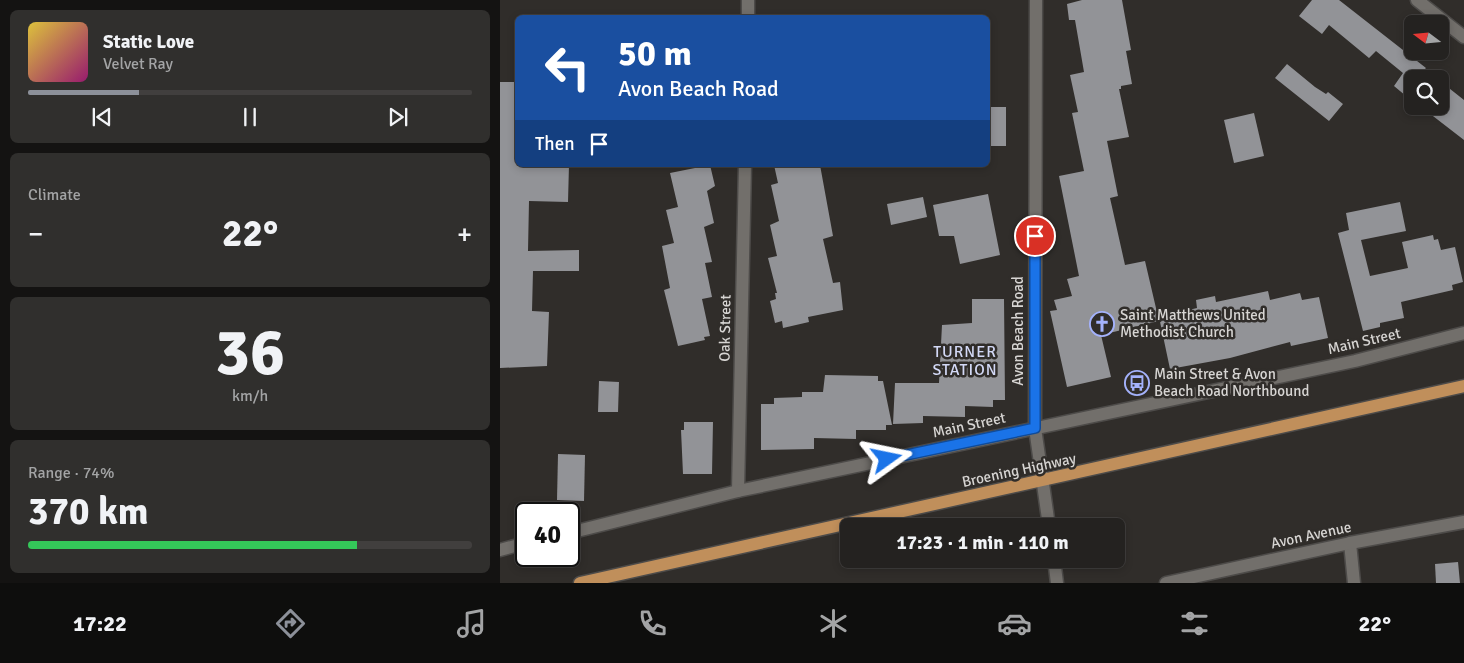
<!DOCTYPE html>
<html lang="en">
<head>
<meta charset="utf-8">
<style>
  :root { --surface:#242220; --page:#302f2d; --text:#f1f3f6; --muted:#a3a4a5; --line:#413f3e; --accent:#8c9099 }
  body { margin:0; font-family:Signika,sans-serif; background:var(--page); color:var(--text); height:100vh; display:flex; flex-direction:column; font-size:19px; white-space:nowrap }
  * { box-sizing:border-box; margin:0 }
  p { font-size:16px; color:var(--muted) }
  .icon { flex:none; width:28px; height:28px; fill:none; stroke:currentColor; stroke-width:2; stroke-linecap:round; stroke-linejoin:round }
  .map { position:relative; flex:1; overflow:hidden }
  .panel { display:flex; flex-direction:column; gap:10px; padding:10px; background:#141312; width:500px }
  .panel>* { flex:none }
  .hud { position:absolute; left:15px; top:15px; width:475px; height:152px; border-radius:8px; box-shadow:0 2px 8px #0003,0 0 0 1px var(--line); background:#1a4fa0; color:#fff; overflow:hidden }
  .needle { width:32px; rotate:286deg }
  .tools { position:absolute; left:904px; top:15px; display:grid; gap:10px }
  .tools a { display:grid; place-items:center; width:45px; height:45px; border-radius:8px; background:var(--surface); box-shadow:0 2px 8px #0003,0 0 0 1px var(--line); font-size:25px }
  .speed { position:absolute; left:15px; top:502px; display:flex; gap:10px; font-size:25px; font-weight:700; text-align:center }
  .speed>* { display:grid; place-content:center; width:65px; height:65px; border-radius:50%; background:var(--surface); box-shadow:0 2px 8px #0003,0 0 0 1px var(--line); line-height:1 }
  .speed .limit { border:2px solid #111; border-radius:8px; background:#fff; color:#111 }
  .pin { position:absolute; display:grid; place-items:center; width:42px; height:42px; color:#fff; margin:-21px; border:2px solid #fff; border-radius:50%; box-shadow:0 1px 5px #0007 }
  .me { position:absolute; width:55px; margin:-28px; rotate:78deg; stroke-linejoin:round; filter:drop-shadow(0 0 4px #0008) }
  .turn { display:flex; align-items:center; gap:18px; height:105px; padding:0 20px; font-size:22px }
  .turn .icon { width:65px; height:65px; stroke-width:2.5 }
  .turn b { display:block; font-size:35px; line-height:42px }
  .then { display:flex; align-items:center; height:48px; padding:0 20px; background:#0003; gap:10px; font-size:19px }
  .big { font-size:38px; font-weight:700; line-height:1.1 }
  .panel .tile { flex:1; display:flex; flex-direction:column; justify-content:center; gap:8px; min-width:0; padding:0 18px; border-radius:8px; background:var(--page) }
  .panel .dial { align-items:center; gap:0 }
  .dial b { font-size:65px; line-height:1 }
  .song { display:flex; align-items:center; gap:15px }
  .cover { width:60px; height:60px; border-radius:8px; background:linear-gradient(135deg,hsl(50 70% 55%),hsl(320 70% 35%)) }
  .played { height:5px; border-radius:2px; background:linear-gradient(90deg,var(--accent) 25%,var(--line) 25%) }
  .keys { display:flex; justify-content:space-around; direction:ltr }
  .heat { display:flex; justify-content:space-between; align-items:center; font-size:28px; direction:ltr }
  .charge { height:8px; border-radius:4px; background:linear-gradient(90deg,#34c759 74%,var(--line) 0) }
  .trip { position:absolute; left:340px; top:518px; width:285px; height:50px; border-radius:8px; background:var(--surface); box-shadow:0 2px 8px #0003,0 0 0 1px var(--line); font-weight:700; line-height:50px; text-align:center }
  .dock { display:flex; height:80px; justify-content:space-around; align-items:center; background:#0e0e0d; color:var(--muted) }
  .dock .icon { width:35px; height:35px }
  .dock .current { color:var(--accent) }
  .dock b { font-size:22px; color:var(--text) }
  main { display:flex; flex:1; min-height:0 }
  .map>svg:first-child { display:block }
</style>
</head>
<body>
<main>
<section class="panel">
<div class="tile">
<div class="song"><i class="cover"></i><div><b>Static Love</b><p>Velvet Ray</p></div></div>
<div class="played"></div>
<div class="keys"><svg class="icon" aria-label="previous" viewBox="0 0 24 24"><path d="M18 5L8 12l10 7zM5 5v14"/></svg><svg class="icon" aria-label="pause" viewBox="0 0 24 24"><path d="M8 5v14M16 5v14"/></svg><svg class="icon" aria-label="next" viewBox="0 0 24 24"><path d="M6 5l10 7-10 7zM19 5v14"/></svg></div>
</div>
<div class="tile"><p>Climate</p>
<div class="heat"><a>−</a><b class="big">22°</b><a>+</a></div>
</div>
<div class="tile dial"><b>36</b><p>km/h</p></div>
<div class="tile"><p>Range · 74%</p><b class="big">370 km</b><div class="charge"></div></div>
</section>
<div class="map">
<svg width="964" height="583" viewBox="0 0 964 583">
  <rect width="100%" height="100%" fill="#302d2a"/>
  <!-- building -->
  <g fill="#929397">
    <polygon points="582,0 622,0 631,50 626,51 632,84 621,86 621,89 619,89 629,137 607,141 618,196 610,198 625,265 645,261 659,321 601,335 611,377 567,387 550,311 557,310 554,300 572,296 567,279 579,276 559,176 584,171 572,113 578,112 570,75 584,72 575,20 569,20 567,4"/>
    <polygon points="812,0 839,0 926,68 925,69 937,79 912,79 912,101 894,86 903,73 876,51 869,58 829,25 822,34 799,16"/>
    <polygon points="787,64 815,87 826,94 828,92 843,104 829,121 775,78"/>
    <polygon points="940,81 964,100 964,140 920,106 940,106"/>
    <polygon points="0,82 18,82 18,165 69,165 68,202 29,201 28,251 79,250 79,271 33,271 32,311 49,312 47,366 0,368"/>
    <rect x="488" y="107" width="18" height="39"/>
    <polygon points="754,113 764,156 734,163 724,120"/>
    <polygon points="210,165 215,186 207,191 214,223 204,227 212,262 205,263 212,297 202,299 210,336 204,337 205,340 178,346 164,290 170,288 162,246 174,243 166,210 178,207 170,173"/>
    <polygon points="274,165 320,165 333,236 323,239 333,283 340,282 343,310 308,317 309,322 283,328 282,321 275,323 270,301 276,299 275,293 277,293 268,258 277,256 270,225 279,221 271,185 278,183"/>
    <polygon points="488,194 500,255 460,264 454,236 439,236 433,205"/>
    <polygon points="423,197 427,217 391,225 387,204"/>
    <polygon points="900,202 906,231 861,240 870,276 908,268 902,242 933,235 934,240 938,239 941,250 955,247 963,282 952,285 953,290 901,302 904,318 880,323 880,327 863,331 838,233 849,230 846,213"/>
    <polygon points="768,291 770,300 800,293 802,300 819,297 828,338 791,346 790,342 730,358 670,369 659,317 697,308 696,300 715,296 716,302"/>
    <polygon points="472,299 504,299 505,400 493,400 493,407 465,406 465,417 423,416 423,423 393,424 395,383 439,383 442,325 472,323"/>
    <polygon points="325,375 378,376 378,381 383,381 392,425 386,425 386,430 356,430 356,439 314,438 314,449 261,450 261,404 274,404 274,398 302,397 302,392 323,392"/>
    <polygon points="99,381 119,382 118,412 98,412"/>
    <polygon points="184,422 213,422 212,474 183,474 181,430 184,430"/>
    <polygon points="58,454 85,455 84,501 57,500"/>
    <polygon points="958,562 960,583 936,583 935,564"/>
  </g>
  <g fill="none" stroke-linecap="round" stroke-linejoin="round">
    <defs>
      <g id="minor">
        <polyline points="536,0 535,428 549,526"/>
        <polyline points="917,0 964,37"/>
        <polyline points="248,18 248,0"/>
        <polyline points="238,491 245,165"/>
        <polyline points="69,533 238,491 855,361 964,333"/>
        <polyline points="850,543 854,583"/>
        <polyline points="0,550 26,543"/>
        <polyline points="554,559 557,583"/>
        <polyline points="666,583 850,543 964,522"/>
      </g>
      <polyline id="major" points="80,583 964,386"/>
    </defs>
    <!-- minor casing -->
    <use href="#minor" stroke="#4d4b49" stroke-width="15"/>
    <!-- major casing -->
    <use href="#major" stroke="#4d4b49" stroke-width="15"/>
    <!-- minor -->
    <use href="#minor" stroke="#726f6b" stroke-width="12"/>
    <!-- major -->
    <use href="#major" stroke="#c08f5b" stroke-width="12"/>
  </g>
  <g fill="none" stroke-linecap="round" stroke-linejoin="round">
    <defs>
      <polyline id="route" points="387,459 535,428 535,236"/>
    </defs>
    <!-- route casing -->
    <use href="#route" stroke="#114b97" stroke-width="12"/>
    <!-- route -->
    <use href="#route" stroke="#1a73e8" stroke-width="9"/>
  </g>
  <!-- icons -->
  <defs>
    <symbol id="church-ring" viewBox="-11 -11 22 22"><circle r="9.5" fill="#302d2a" stroke="#a4b2fc" stroke-width="1.5"/><path d="M-1.2-6h2.4v3.5h3.3v2.4h-3.3V6h-2.4V-.1h-3.3v-2.4h3.3Z" fill="#a4b2fc"/></symbol>
    <symbol id="bus-ring" viewBox="-11 -11 22 22"><circle r="9.5" fill="#302d2a" stroke="#a4b2fc" stroke-width="1.5"/><path d="M-5-6H5V4H4V6H2V4H-2V6H-4V4H-5ZM-3.5-4V0h7V-4ZM-3.5 1.2v1.5H-2V1.2ZM2 1.2v1.5H3.5V1.2Z" fill="#a4b2fc"/></symbol>
  </defs>
  <g fill-rule="evenodd">
    <use href="#church-ring" x="588" y="310" width="28" height="28"/>
    <use href="#bus-ring" x="623" y="369" width="28" height="28"/>
  </g>
  <g text-anchor="middle" stroke-width="5" stroke-linejoin="round" paint-order="stroke">
    <!-- poi labels -->
    <g font-size="15" fill="#d7d5d3" stroke="#302d2a" text-anchor="start">
      <text x="620" y="320">Saint Matthews United<tspan x="620" dy="17">Methodist Church</tspan></text>
      <text x="654" y="379">Main Street &amp; Avon<tspan x="654" dy="17">Beach Road Northbound</tspan></text>
    </g>
    <!-- street labels -->
    <g font-size="15" fill="#d7d5d3" stroke="#302d2a">
      <text transform="translate(225 328) rotate(-89)" y="5">Oak Street</text>
      <text transform="translate(518 331) rotate(-90)" y="5">Avon Beach Road</text>
      <text transform="translate(864 341) rotate(-13)" y="5">Main Street</text>
      <text transform="translate(469 425) rotate(-12)" y="5">Main Street</text>
      <text transform="translate(519 470) rotate(-12)" y="5">Broening Highway</text>
      <text transform="translate(811 535) rotate(-12)" y="5">Avon Avenue</text>
    </g>
    <!-- neighbourhood labels -->
    <g font-size="16" letter-spacing="1" fill="#d3d9f6" stroke="#302d2a">
      <text x="465" y="357">TURNER<tspan x="465" dy="18">STATION</tspan></text>
    </g>
  </g>
</svg>
<div class="tools">
<a><svg class="needle" viewBox="-14 -14 28 28"><path d="M0-13l5 13h-10z" fill="#e53935"/><path d="M0 13l5-13h-10z" fill="#a3a4a5"/></svg></a>
<a><svg class="icon" aria-label="search" viewBox="0 0 24 24"><circle cx="10" cy="10" r="6"/><path d="M15 15l6 6"/></svg></a>
</div>
<div class="speed"><div class="limit">40</div></div>
<div class="pin" style="left:535px;top:236px;background:#d93025"><svg class="icon" aria-label="arrive" viewBox="0 0 24 24"><path d="M6 21V4h12l-3 4 3 4H6"/></svg></div>
<svg class="me" style="left:387px;top:459px" viewBox="-20 -20 40 40"><path d="M0-17L14 15 0 8-14 15z" fill="#1a73e8" stroke="#fff" stroke-width="4"/></svg>
<div class="trip">17:23 · 1 min · 110 m</div>
<div class="hud">
<div class="turn"><svg class="icon" aria-label="left" viewBox="0 0 24 24"><path d="M17 20v-9H6M10 6l-5 5 5 5"/></svg><div><b>50 m</b>Avon Beach Road</div></div>
<div class="then">Then<svg class="icon" aria-label="arrive" viewBox="0 0 24 24"><path d="M6 21V4h12l-3 4 3 4H6"/></svg></div>
</div>
</div>
</main>
<nav class="dock">
<b>17:22</b>
<svg class="icon current" aria-label="directions" viewBox="0 0 24 24"><path d="M12 3l9 9-9 9-9-9zM9 14v-3h6M13 9l2 2-2 2"/></svg>
<svg class="icon" aria-label="music" viewBox="0 0 24 24"><path d="M9 18V5l10-2v13"/><circle cx="6" cy="18" r="3"/><circle cx="16" cy="16" r="3"/></svg>
<svg class="icon" aria-label="phone" viewBox="0 0 24 24"><path d="M5 4h4l2 5-3 2q2 4 5 5l2-3 5 2v4C11 20 4 13 5 4z"/></svg>
<svg class="icon" aria-label="climate" viewBox="0 0 24 24"><path d="M12 3v18M4 7l16 10M4 17L20 7"/></svg>
<svg class="icon" aria-label="car" viewBox="0 0 24 24"><path d="M5 17H2v-5l4-1 3-4h7l3 4 3 1v5h-3M9 17h6M6 11h13"/><circle cx="7" cy="17" r="2"/><circle cx="17" cy="17" r="2"/></svg>
<svg class="icon" aria-label="filters" viewBox="0 0 24 24"><path d="M4 7h16M4 17h16"/><circle cx="9" cy="7" r="2"/><circle cx="15" cy="17" r="2"/></svg>
<b>22°</b>
</nav>
</body>
</html>
